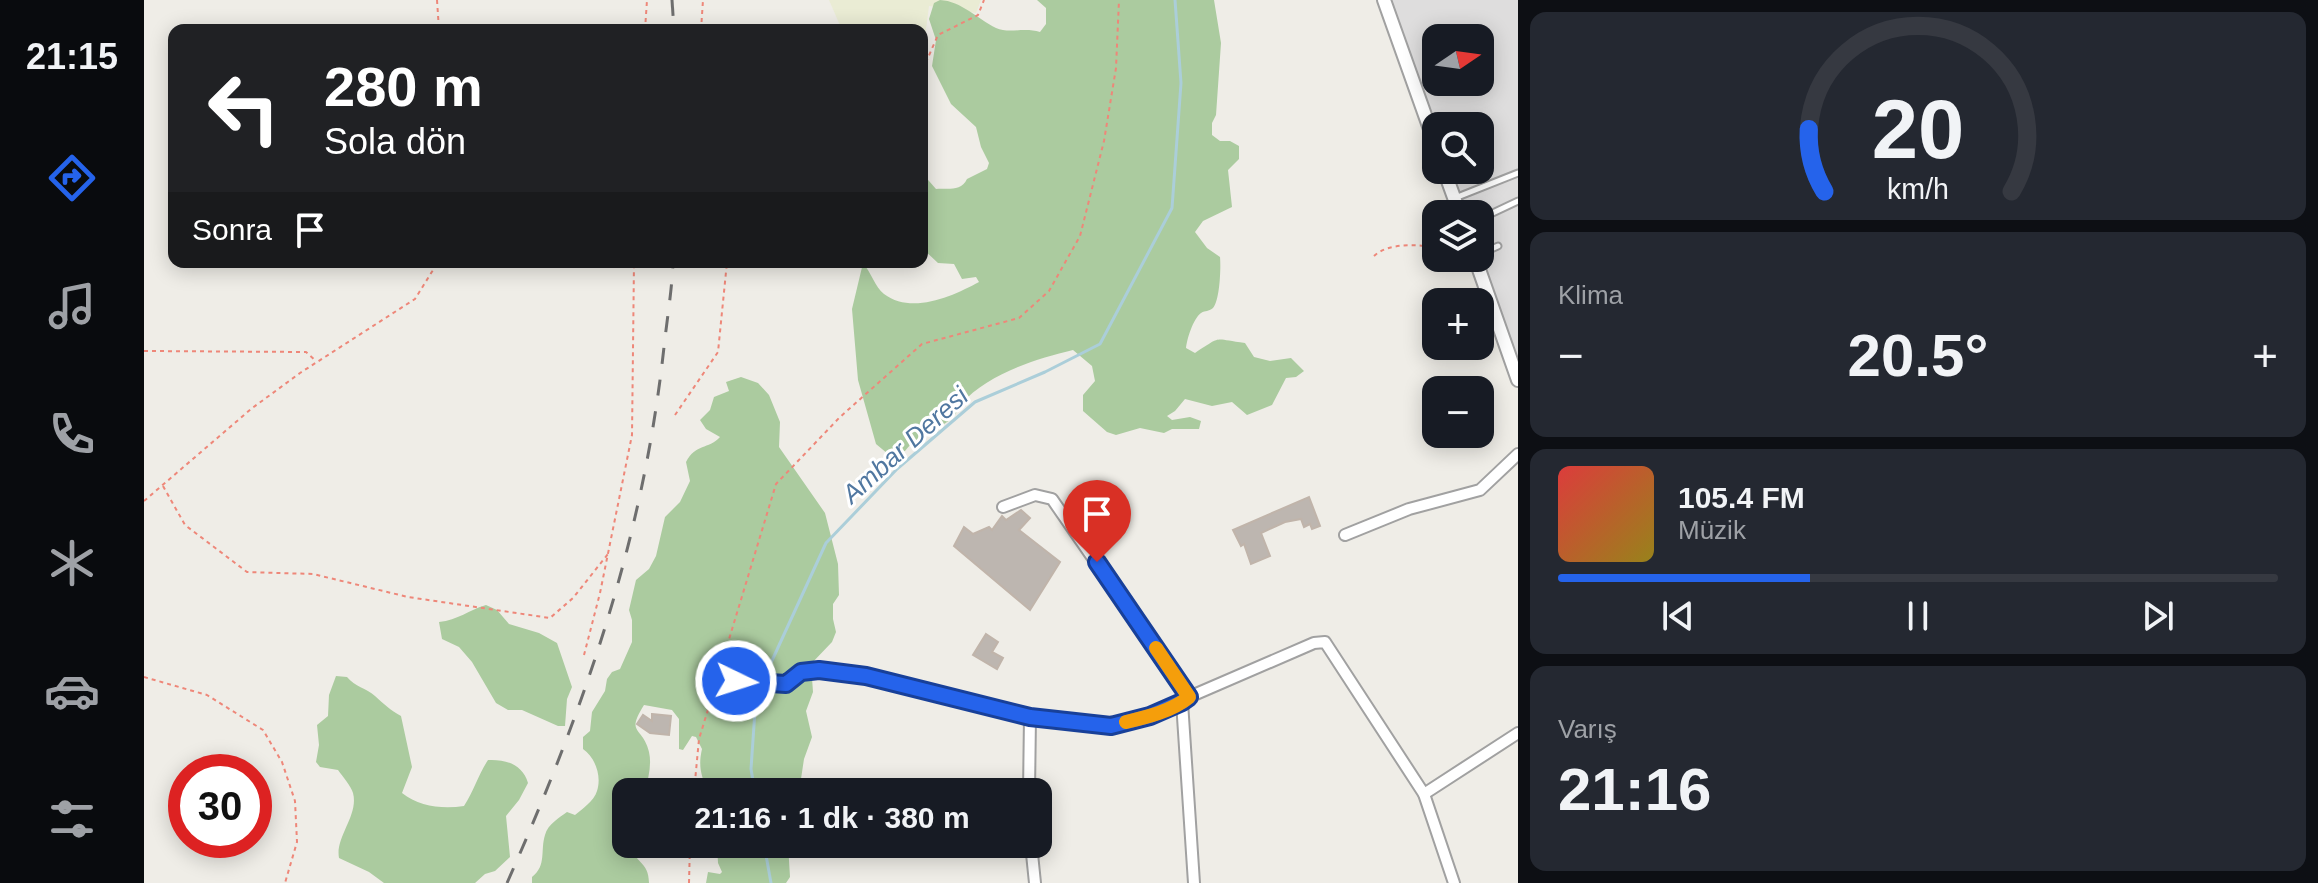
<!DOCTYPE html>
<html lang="tr">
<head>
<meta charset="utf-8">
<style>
  :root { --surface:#171b24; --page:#242831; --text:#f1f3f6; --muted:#9ea1a6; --line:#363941; --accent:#2563eb }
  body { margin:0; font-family:Helvetica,sans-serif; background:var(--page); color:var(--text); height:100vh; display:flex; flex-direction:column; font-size:30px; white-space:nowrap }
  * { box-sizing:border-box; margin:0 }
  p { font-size:26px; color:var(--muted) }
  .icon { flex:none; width:44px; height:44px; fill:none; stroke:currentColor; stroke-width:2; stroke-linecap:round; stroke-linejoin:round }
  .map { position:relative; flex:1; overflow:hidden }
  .sheet { display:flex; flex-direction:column; gap:12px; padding:12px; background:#0d0f14; width:800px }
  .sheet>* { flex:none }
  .top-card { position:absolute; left:24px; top:24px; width:760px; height:244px; border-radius:16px; box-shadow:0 4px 20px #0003; background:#202124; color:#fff; overflow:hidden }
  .needle { width:52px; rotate:77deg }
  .fabs { position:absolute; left:1278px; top:24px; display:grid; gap:16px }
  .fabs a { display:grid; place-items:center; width:72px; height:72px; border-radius:16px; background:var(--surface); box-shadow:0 4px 20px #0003; font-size:40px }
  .speed { position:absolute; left:24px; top:754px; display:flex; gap:16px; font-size:40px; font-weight:700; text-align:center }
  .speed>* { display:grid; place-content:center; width:104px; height:104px; border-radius:50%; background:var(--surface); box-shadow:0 4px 20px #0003; line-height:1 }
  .speed .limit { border:12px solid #d22; background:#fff; color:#111 }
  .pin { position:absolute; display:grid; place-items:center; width:68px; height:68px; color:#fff; margin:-82px -34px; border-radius:50% 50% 50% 0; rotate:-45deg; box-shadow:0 0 8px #0007 }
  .pin .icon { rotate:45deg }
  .me { position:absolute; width:88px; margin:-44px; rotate:94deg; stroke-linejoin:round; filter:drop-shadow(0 0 6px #0008) }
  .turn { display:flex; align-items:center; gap:28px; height:168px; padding:0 24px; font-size:36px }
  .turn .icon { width:104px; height:104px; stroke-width:2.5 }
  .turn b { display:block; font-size:56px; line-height:68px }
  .then { display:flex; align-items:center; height:76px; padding:0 24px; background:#0003; gap:16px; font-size:30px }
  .big { font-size:60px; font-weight:800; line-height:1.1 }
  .sheet .card { flex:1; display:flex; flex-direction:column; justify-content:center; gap:12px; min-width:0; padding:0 28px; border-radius:16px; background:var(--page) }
  .sheet .dial { align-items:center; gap:0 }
  .dial svg { height:208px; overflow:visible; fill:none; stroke:var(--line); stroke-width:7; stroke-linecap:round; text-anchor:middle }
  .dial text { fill:var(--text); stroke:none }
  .song { display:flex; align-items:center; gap:24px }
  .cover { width:96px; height:96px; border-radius:12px; background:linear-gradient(135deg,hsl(0 70% 55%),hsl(50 70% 35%)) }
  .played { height:8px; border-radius:4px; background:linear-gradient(90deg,var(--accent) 35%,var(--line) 35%) }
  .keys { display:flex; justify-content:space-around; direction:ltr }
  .heat { display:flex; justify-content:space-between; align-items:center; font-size:44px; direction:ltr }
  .trip { position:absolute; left:468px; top:778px; width:440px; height:80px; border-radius:16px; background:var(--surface); box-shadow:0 4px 20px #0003; font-weight:800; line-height:80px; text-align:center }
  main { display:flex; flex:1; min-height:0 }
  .tab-bar { display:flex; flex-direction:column; width:144px; justify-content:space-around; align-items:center; background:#090b0e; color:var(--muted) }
  .tab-bar .icon { width:56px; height:56px }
  .tab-bar .active { color:var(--accent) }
  .tab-bar b { font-size:36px; color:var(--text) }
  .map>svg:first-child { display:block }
</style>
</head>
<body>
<main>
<nav class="tab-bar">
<b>21:15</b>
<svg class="icon active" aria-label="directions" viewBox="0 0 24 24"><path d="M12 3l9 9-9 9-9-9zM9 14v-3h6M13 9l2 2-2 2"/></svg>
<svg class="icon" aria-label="music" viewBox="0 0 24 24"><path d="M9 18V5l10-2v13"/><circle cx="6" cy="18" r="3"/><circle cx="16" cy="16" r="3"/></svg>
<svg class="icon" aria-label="phone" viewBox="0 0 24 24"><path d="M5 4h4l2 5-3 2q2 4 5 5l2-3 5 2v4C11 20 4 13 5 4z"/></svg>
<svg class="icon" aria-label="climate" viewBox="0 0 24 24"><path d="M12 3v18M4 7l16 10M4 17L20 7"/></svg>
<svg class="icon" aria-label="car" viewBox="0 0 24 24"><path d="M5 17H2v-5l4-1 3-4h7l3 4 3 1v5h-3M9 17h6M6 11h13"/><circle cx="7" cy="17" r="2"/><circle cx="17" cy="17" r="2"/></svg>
<svg class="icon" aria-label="filters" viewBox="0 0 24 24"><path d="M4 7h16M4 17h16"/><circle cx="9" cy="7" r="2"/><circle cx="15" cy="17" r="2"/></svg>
</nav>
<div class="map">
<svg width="1374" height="883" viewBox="0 0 1374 883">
  <rect width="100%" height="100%" fill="#efede7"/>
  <!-- residential -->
  <path fill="#dedddd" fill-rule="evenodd" d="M1238,0H1374V367L1336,258V214H1317L1301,170H1336V126H1292V146ZM1292,38H1336V82H1292Z"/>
  <!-- farmland -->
  <polygon fill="#eaecd4" points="685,0 837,0 832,13 785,6 778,60 778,30 698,30"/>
  <!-- forest -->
  <g fill="#abcb9f">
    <path d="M796,0C817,1 834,19 852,28C865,34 880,27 896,32L902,24V8L893,0H1070L1077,43L1072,115L1068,123V135L1076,141H1086L1095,146V159L1084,170L1088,207L1059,221L1051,232L1063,248L1076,257C1077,267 1076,300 1069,308C1064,312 1062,310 1057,313C1049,319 1043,339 1042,348L1051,353C1079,335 1068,339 1101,343L1110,357L1126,361L1147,358L1160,371L1152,377L1142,378L1128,405L1103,415L1088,402L1068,406L1041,399L1031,411L1023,416L1028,420L1046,417L1057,421L1055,429H1028L1020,433L996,428L972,435L963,432L939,411V395L951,381L948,366L929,350C891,359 844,374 817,404C813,409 813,415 807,419C792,431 773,435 761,451L744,454L732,444L714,380L708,309L719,263C727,272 731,287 740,294C768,315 809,296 835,282L832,277L818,279L810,264L794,263L778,248V173L792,189C804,188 817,192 823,179L843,169L845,163L837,147L832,127L807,104L788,66L792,40L785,19L790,3Z"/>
    <path d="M597,377L614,383L625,395L636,422L635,447L681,513L694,564L695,595L689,604V619L692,632L688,642L667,664L669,692L662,711L668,737L660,759L655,792H565C557,777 554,766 558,749L552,737L548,736L539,750L535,749V719L528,710L500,705C481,735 499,726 505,752C508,765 504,779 501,792H482V844H486C490,863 505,861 505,883H388V877C403,865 396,851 401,835C404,824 415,818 423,812L431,815C438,809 450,801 453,791C458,776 451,757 439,749V737L446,731L448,712L461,691L463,679L468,672L476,669L488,642V620L485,610L492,580L505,569L512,556L521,517L536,502L546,481L542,462C552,443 564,450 576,437L562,429L556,420L566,410L570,397L585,391L582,382Z"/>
    <path d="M342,605L353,610L365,624L395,633L413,643L428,687L423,699L421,726H414L378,710H364L352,703L328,662L315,647L298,639L295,622C314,620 325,610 342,605Z"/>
    <path d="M192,676L203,677C211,687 222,688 231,696C240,704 246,710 257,716L268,767L258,793C275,807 299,809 320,806C330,791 334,775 344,760C362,759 379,765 384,783L375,800L362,816L366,857L351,871L341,874L331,883H240L225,872L195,858C191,837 215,815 209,793C207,786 199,777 194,770L176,767L172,762L175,745L173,725L184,716L185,695Z"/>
    <polygon points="573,844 644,844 646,877 642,883 562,883 564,872 576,874 578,872 574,863"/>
  </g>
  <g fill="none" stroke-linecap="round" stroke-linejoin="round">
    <!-- stream -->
    <g stroke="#abced9" stroke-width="3">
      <polyline points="620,678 682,543 753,469 831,402 901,372 956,344 1028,208 1037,83 1031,0"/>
      <polyline points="611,792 607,769 612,696 617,685"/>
      <polyline points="620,844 627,883"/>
    </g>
  </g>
  <!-- building -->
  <g fill="#bdb6b0" stroke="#c0b4aa" stroke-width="2">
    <polygon points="1165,497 1176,526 1168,529 1166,524 1160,527 1157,519 1141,522 1117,533 1126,556 1107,564 1100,544 1097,546 1089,530"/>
    <polygon points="877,510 886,518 875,530 916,562 886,610 810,546 820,527 829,534 845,527 848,530 858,516 862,520"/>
    <polygon points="842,634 854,642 848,652 859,658 853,669 829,655"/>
    <polygon points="508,714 527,716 525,735 506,733 493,724 499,715 508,721"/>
  </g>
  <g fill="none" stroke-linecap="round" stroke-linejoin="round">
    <defs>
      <g id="service">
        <polyline points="1311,198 1374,173"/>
        <polyline points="1336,219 1374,201"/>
        <polyline points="1336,254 1354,246"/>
      </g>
      <g id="minor">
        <polyline points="859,507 891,495 908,499 1045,697"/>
        <polyline points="1201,535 1265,509 1336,490 1374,454"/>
        <polyline points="573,680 642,684 657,672 675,670 722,676 886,717 967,726 1006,716 1038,702"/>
        <polyline points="885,792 886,717"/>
        <polyline points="1280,794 1374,733"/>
        <polyline points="887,844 891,883"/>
        <polyline points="1050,883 1038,702 1045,697 1170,643 1181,642 1280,794 1310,883"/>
      </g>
      <g id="tertiary">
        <polyline points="1240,0 1292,146"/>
        <polyline points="1300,170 1316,214"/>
        <polyline points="1331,258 1374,380"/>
      </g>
    </defs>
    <!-- service casing -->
    <use href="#service" stroke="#a1a1a1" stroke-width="9"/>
    <!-- minor casing -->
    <use href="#minor" stroke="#a1a1a1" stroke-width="14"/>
    <!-- tertiary casing -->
    <use href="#tertiary" stroke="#a1a1a1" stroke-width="16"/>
    <!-- path -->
    <g stroke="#ee8779" stroke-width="2" stroke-dasharray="4 4" stroke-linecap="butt">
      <polyline points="293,0 295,30"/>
      <polyline points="501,30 503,0"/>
      <polyline points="557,30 559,0"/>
      <polyline points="778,118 779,69 794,35 834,15 840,0"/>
      <path d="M1230,256C1245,242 1273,245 1292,247"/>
      <polyline points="0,351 162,352 172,361"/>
      <polyline points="531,415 574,352 583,262"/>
      <polyline points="19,486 41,525 103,572 169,574 264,597 406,618 429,598 464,554"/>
      <polyline points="0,501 107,409 156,373 271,299 294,262"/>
      <polyline points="440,655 456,593 488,435 490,262"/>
      <polyline points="576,669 632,484 696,417 778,344 875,318 905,291 936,236 960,141 972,68 975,0"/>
      <polyline points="0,677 63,695 119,730 138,762 151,801 153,842 141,883"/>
      <polyline points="550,792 555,739 570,690"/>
      <polyline points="545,883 546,844"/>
    </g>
    <!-- service -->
    <use href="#service" stroke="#fff" stroke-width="5"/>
    <!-- minor -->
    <use href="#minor" stroke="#fff" stroke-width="10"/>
    <!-- tertiary -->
    <use href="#tertiary" stroke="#fff" stroke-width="12"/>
    <!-- rail -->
    <g stroke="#6e6e6e" stroke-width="3" stroke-dasharray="16 16" stroke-linecap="butt">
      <polyline points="528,0 530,30"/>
      <path d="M363,883C441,707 499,540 520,347C523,319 528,290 529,262"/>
    </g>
  </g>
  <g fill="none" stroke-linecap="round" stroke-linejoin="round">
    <defs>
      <polyline id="route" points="592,681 642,684 657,672 675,670 722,676 886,717 967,726 1006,716 1038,702 1045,697 953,562"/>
    </defs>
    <!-- route casing -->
    <use href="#route" stroke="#184099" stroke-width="20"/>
    <!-- route -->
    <use href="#route" stroke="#2563eb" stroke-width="14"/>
    <!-- slow -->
    <path stroke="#f59e0b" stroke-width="14" d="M982,722C1003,717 1028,711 1045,697L1012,648"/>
  </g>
  <g text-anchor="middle" stroke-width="6" stroke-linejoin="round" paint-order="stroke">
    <!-- water labels -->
    <g font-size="26" font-style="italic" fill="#5077a0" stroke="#fff">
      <text transform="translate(761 445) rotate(-42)" y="9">Ambar Deresi</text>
    </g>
  </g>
</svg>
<div class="fabs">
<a><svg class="needle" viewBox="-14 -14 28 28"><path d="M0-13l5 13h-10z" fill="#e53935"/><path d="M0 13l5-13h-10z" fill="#9ea1a6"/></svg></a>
<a><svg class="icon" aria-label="search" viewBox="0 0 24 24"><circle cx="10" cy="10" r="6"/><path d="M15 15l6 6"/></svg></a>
<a><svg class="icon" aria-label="layers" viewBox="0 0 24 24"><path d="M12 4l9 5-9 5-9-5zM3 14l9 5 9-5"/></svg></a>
<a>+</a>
<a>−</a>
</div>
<div class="speed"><div class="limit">30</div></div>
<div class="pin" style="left:953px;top:562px;background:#d93025"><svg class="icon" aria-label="arrive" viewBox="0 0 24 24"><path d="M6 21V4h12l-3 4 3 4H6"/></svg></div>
<svg class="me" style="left:592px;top:681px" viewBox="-20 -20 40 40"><circle r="17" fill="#2563eb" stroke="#fff" stroke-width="3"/><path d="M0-11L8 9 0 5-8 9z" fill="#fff"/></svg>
<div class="trip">21:16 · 1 dk · 380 m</div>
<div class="top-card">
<div class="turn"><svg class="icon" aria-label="left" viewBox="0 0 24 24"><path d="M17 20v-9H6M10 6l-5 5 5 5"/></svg><div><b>280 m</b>Sola dön</div></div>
<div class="then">Sonra<svg class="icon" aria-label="arrive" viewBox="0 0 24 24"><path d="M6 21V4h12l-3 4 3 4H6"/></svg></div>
</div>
</div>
<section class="sheet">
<div class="card dial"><svg viewBox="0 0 100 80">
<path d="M14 69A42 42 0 1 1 86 69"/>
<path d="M14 69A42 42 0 0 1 8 45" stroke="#2563eb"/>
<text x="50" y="56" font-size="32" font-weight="700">20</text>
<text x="50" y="72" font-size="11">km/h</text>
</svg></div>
<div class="card"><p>Klima</p>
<div class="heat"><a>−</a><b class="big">20.5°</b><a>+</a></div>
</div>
<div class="card">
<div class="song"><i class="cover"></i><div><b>105.4 FM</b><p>Müzik</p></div></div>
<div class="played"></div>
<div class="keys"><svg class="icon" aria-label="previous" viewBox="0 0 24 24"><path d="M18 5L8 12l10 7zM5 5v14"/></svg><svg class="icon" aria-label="pause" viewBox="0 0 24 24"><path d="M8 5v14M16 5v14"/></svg><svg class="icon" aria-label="next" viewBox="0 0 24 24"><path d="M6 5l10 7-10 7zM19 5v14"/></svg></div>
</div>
<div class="card"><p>Varış</p><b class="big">21:16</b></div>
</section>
</main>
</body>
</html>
